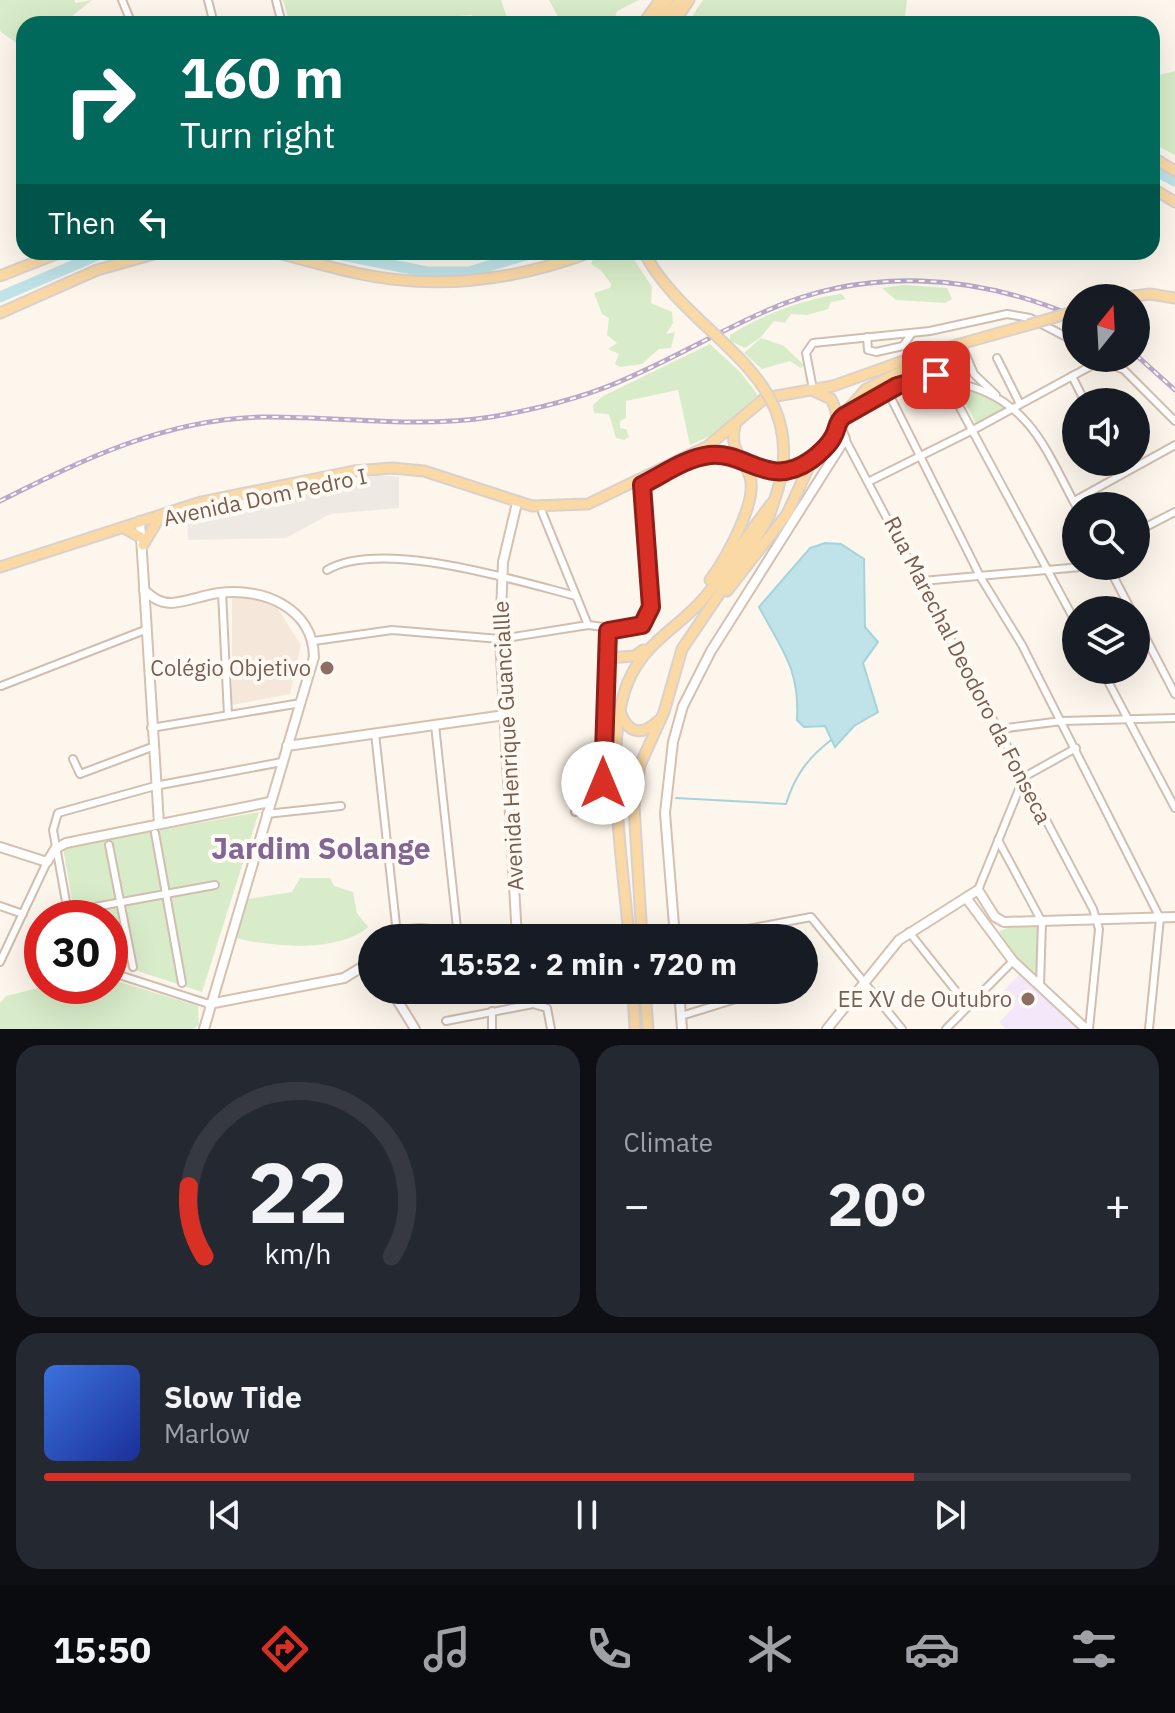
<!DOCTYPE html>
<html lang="en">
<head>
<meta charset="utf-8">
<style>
  :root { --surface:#171b24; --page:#242831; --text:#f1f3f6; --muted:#9ea1a6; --line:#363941; --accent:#d93025 }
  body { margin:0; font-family:"IBM Plex Sans",sans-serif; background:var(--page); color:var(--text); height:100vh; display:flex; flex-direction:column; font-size:30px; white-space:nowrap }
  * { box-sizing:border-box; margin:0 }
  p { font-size:26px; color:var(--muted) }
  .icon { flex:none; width:44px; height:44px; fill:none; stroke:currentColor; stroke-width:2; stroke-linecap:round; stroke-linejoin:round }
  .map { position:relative; height:1029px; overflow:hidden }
  .drawer { display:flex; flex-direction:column; gap:16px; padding:16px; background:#0d0f14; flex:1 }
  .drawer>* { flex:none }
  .top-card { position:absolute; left:16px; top:16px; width:1144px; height:244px; border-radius:24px; box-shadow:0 8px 32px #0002; background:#00695c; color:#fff; overflow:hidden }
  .needle { width:52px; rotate:18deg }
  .fabs { position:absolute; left:1062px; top:284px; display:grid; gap:16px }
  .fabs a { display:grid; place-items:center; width:88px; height:88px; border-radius:50%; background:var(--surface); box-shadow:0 8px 32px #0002; font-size:40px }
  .speed { position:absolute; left:24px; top:900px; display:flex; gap:16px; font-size:40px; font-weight:700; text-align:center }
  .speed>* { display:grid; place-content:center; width:104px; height:104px; border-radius:50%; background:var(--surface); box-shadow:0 8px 32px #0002; line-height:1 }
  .speed .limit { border:12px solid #d22; background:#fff; color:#111 }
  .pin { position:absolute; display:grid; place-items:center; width:68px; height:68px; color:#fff; margin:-34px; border-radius:16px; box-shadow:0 4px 12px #0006 }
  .me { position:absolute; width:88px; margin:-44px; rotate:0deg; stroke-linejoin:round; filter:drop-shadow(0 0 6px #0008) }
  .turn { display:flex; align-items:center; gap:28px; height:168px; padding:0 32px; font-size:36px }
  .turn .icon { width:104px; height:104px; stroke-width:2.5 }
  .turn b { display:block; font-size:56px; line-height:68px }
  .then { display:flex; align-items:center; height:76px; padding:0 32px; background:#0003; gap:16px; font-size:30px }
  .big { font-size:60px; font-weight:800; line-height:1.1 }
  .drawer .card { flex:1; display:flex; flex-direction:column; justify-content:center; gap:12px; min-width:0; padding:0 28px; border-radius:24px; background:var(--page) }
  .drawer .dial { align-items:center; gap:0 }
  .dial svg { height:208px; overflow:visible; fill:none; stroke:var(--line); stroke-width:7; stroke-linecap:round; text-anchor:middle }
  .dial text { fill:var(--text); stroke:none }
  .song { display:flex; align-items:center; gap:24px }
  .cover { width:96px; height:96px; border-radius:12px; background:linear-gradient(135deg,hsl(220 70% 55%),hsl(230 70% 35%)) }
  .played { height:8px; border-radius:4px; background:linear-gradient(90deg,var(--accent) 80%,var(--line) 80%) }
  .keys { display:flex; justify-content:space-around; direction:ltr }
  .heat { display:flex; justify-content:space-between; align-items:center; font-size:44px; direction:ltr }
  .drawer .tiles { flex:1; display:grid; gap:16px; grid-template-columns:1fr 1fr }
  .card:last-child { grid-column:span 2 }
  .trip { position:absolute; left:358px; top:924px; width:460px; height:80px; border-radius:40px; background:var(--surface); box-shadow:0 8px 32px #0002; font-weight:800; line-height:80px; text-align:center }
  .tab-bar { display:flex; height:128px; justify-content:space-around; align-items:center; background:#090b0e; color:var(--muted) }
  .tab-bar .icon { width:56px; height:56px }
  .tab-bar .on { color:var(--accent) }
  .tab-bar b { font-size:36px; color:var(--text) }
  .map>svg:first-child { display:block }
</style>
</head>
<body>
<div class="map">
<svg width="1175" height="1029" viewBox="0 0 1175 1029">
  <rect width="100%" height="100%" fill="#fdf6ec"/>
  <!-- residential -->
  <polygon fill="#f5e8da" points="254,597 278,609 301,645 290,694 232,705 232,598"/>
  <!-- industrial -->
  <polygon fill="#efe9e4" points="379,475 399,477 399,508 330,514 286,538 188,540 187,514"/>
  <!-- education -->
  <polygon fill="#f3e8fa" points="1021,973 1078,1029 1006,1029 999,1022 1015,1006 1002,992"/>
  <!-- green -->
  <g fill="#d8ecc9">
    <polygon points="0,0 74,0 76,3 92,0 62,24 24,24 24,79 18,63 19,45 0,31"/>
    <polygon points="283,0 501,0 509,24 483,24 471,15 458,16 453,24 290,24"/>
    <polygon points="549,0 639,0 617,11 613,24 562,24"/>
    <polygon points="703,0 907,0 905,18 886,24 887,17 879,24 687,24"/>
    <polygon points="1175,71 1175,155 1152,143 1152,77"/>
    <polygon points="605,252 629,252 652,287 651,303 672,312 673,323 666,334 675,332 671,348 659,349 642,364 620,367 615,364 619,354 608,349 617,343 607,335 609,318 602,314 594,293 610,288 611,284 601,270 591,264 594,257"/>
    <polygon points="904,285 947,288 952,299 945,303 896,300 882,288"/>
    <path d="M841,294L846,299L831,302L828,309L807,315L791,314L785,323L774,321L761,337L745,348L730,341V335C761,315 804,299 841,294Z"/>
    <polygon points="761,338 784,346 804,365 801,368 790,361 762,369 744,353"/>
    <polygon points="710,344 740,372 758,395 719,432 690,445 678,390 626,401 626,418 620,421 620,428 626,429 629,437 624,440 616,438 609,414 594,413 593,405 603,396"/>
    <polygon points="965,387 1008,406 977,426 959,391"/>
    <polygon points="259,812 202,992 110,962 110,918 75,918 63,848"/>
    <path d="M300,878H330L334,886L353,892L357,913L368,927C339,953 271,947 236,938L247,899L292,892Z"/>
    <polygon points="1019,924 1038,926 1037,976 1015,958 999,931"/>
    <polygon points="110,979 198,1006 199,1025 193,1029 0,1029 0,1003 6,996 42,987 60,997 76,986 110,986"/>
  </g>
  <!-- water -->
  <path fill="#bfe3e8" stroke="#a5d3da" stroke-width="2" d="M825,543L841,544L864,559L865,627L878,642L863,663L878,712L854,726L835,747L825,726L804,727L797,720C800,669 782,650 759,607L810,548Z"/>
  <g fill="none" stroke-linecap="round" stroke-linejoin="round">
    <!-- stream -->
    <path stroke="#a5d3da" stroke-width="2" d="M676,798L786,804C795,775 808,758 831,740"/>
    <!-- river -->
    <g stroke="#bfe3e8" stroke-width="11">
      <polyline points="1152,169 1175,181"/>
      <polyline points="327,252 427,272 469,272 536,252"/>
      <polyline points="0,297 105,252"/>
    </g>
    <defs>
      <g id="street">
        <polyline points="122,0 132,24"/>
        <polyline points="208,0 214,24"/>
        <polyline points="276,0 282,24"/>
        <polyline points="867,337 868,350 876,352 903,346 912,333"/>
        <polyline points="962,346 974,374 996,395"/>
        <polyline points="997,358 1020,404"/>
        <polyline points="1096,358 1124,370 1175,421"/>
        <polyline points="1072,376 1085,402"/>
        <polyline points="813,389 806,353 813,343 930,331 1007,314 1030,318 1076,342"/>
        <polyline points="887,390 981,578 1022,645 1160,918 1149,1029"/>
        <path d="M953,391L966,385C1031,403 1047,452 1076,506"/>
        <path d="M847,413C869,401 922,364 945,380L1076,623"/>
        <polyline points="845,439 1093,909 1099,929 1089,1029"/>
        <polyline points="1117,462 1122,473"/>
        <polyline points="870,481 973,430 1100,361"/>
        <polyline points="1074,501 1175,445"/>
        <polyline points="542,512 588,625"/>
        <polyline points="1136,532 1175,512"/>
        <polyline points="1108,566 1131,610"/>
        <path d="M327,570C381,538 517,581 576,596"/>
        <polyline points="922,581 1092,566"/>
        <polyline points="222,592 228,715"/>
        <polyline points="1136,619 1175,694"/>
        <path d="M608,631C619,630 635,632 644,624C659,610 646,501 641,479"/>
        <polyline points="314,641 392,630 500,639 588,625 604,627 608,635 602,788 596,799 575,812"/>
        <polyline points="1102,670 1175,808"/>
        <polyline points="1,686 145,630"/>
        <polyline points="435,725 458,937"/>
        <polyline points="151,728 301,703"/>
        <polyline points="999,729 1062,721 1175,718"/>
        <polyline points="375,733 397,934"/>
        <polyline points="73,759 80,774 152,747"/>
        <polyline points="1024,777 1076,748"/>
        <polyline points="266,814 341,806"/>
        <polyline points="155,833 182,983"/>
        <polyline points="998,840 1042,922 1040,985"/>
        <polyline points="109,845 133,967"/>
        <polyline points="978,890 1024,777"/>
        <polyline points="0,906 23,914"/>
        <polyline points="89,908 215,885"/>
        <polyline points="69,918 53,830 58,813 155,786 282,762"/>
        <polyline points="909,932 967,1005"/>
        <polyline points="700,938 811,917 902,1029"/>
        <polyline points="36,957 42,955"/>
        <polyline points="0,962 47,862"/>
        <polyline points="110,972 209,1004"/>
        <polyline points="492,1011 492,1029"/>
        <polyline points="681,1016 765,990"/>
        <polyline points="446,1021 533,1004 547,1008 551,1029"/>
        <polyline points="946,1029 1013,961"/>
      </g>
      <g id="secondary">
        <polyline points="140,521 159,824"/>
        <path d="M144,590C152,597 159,603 171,603C187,602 203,595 219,593C263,587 313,608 314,657L204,1029"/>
        <polyline points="287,746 505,715"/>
        <polyline points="0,847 47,862 55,849 66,843 270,802"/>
        <polyline points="967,899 1013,961 1086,1029"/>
        <path d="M393,938C411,922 442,931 462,938"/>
        <polyline points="517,938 500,639 503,562 517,503"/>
        <polyline points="675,938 665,813 673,742 683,706 711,651 845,439 838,421"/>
        <polyline points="391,990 415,1029"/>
        <polyline points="679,990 682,1029"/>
        <polyline points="209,1004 344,978 372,961"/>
        <polyline points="827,1029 899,940 978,890 995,917 1004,922 1175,917"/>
      </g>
      <g id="primary">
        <polyline points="643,24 660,0"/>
        <polyline points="654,24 668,0"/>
        <polyline points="661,24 680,0"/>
        <polyline points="673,24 689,0"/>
        <polyline points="1152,157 1175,171"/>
        <polyline points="1152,188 1175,202"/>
        <path d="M272,252C300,258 328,267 356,273C437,291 514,281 591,252"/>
        <polyline points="404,252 473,252"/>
        <polyline points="0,276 61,252"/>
        <polyline points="1120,298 1150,294 1175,298"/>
        <polyline points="0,313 97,270 161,252"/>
        <polyline points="838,421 866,389 926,359"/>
        <path d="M691,459C747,444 771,501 826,445C839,432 840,416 831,399L814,391"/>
        <polyline points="126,529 142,538"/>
        <polyline points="143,545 158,520"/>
        <polyline points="0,567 201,502 354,471 392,468 424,471 532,506 588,504 708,446 765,398 833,386 917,356 1028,325"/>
        <path d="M710,580C725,560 758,502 750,477C743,456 729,451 735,426"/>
        <polyline points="727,591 787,514 812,460"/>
        <polyline points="607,658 635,656 643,650"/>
        <path d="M620,711C627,733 641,737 658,721"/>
        <polyline points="604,734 615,749"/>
        <path d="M629,938C624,869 602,744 628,682C646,640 678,629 705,597C730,566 748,532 773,502"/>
        <polyline points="642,938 634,806 640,765 664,712 682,649 753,544 770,514 778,489"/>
        <polyline points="633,990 635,1029"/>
        <polyline points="645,990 648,1029"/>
      </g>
    </defs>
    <!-- street casing -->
    <use href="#street" stroke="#d1beb0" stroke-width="10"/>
    <!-- secondary casing -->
    <use href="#secondary" stroke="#d6c0b0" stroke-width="12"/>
    <!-- primary casing -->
    <use href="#primary" stroke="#dad1cd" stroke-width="13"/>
    <!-- street -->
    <use href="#street" stroke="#fff" stroke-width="6"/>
    <!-- secondary -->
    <use href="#secondary" stroke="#fff" stroke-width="8"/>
    <!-- primary -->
    <use href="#primary" stroke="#fbd9a5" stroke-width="9"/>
    <defs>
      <g id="rail">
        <polyline points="1136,355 1175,390"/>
        <path d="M0,501C84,459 166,419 262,417C339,416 414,429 491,417C538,409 587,397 630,377C676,357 720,331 766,311C867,266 976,274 1076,317"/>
      </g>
    </defs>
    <!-- rail casing -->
    <use href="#rail" stroke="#b9a8c9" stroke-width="5"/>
    <!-- rail -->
    <use href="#rail" stroke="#fffaf3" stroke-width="2" stroke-dasharray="6" stroke-linecap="butt"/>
    <defs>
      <g id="primary-bridge">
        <path d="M644,252C687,337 812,373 778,489"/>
        <polyline points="1028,325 1076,311"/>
      </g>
    </defs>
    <!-- primary-bridge casing -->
    <use href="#primary-bridge" stroke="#dad1cd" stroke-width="13" stroke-linecap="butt"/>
    <!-- primary-bridge -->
    <use href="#primary-bridge" stroke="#fbd9a5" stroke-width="9"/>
  </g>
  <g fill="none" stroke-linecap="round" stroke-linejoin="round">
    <defs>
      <path id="route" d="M603,783L608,631L642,625L651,607L642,485C664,474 685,458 710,455C747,451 768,490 811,460C818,455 829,445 833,437C838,429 836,422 844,416L897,386L936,375"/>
    </defs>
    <!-- route casing -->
    <use href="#route" stroke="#8d1f18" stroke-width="20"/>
    <!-- route -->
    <use href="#route" stroke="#d93025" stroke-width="14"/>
  </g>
  <!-- markers -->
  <g fill="#8d6e63" stroke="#fffaf3" stroke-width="3">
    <circle cx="327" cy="668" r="8"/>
    <circle cx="1028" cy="999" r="8"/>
  </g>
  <g text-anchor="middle" stroke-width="8" stroke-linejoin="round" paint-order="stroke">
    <!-- street labels -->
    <g font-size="22" fill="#7a5c4d" stroke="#fffaf3">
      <text transform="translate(265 497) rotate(-12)" y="8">Avenida Dom Pedro I</text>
      <text transform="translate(968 670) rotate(63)" y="8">Rua Marechal Deodoro da Fonseca</text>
      <text transform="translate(508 746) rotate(-93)" y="8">Avenida Henrique Guanciallle</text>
    </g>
    <!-- education labels -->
    <g font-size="22" fill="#785e54" stroke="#fffaf3" text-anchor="end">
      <text x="311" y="676">Colégio Objetivo</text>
      <text x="1012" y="1007">EE XV de Outubro</text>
    </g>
    <!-- district labels -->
    <g font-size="30" font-weight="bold" fill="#846695" stroke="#fffaf3">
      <text x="321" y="859">Jardim Solange</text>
    </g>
  </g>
</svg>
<div class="fabs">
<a><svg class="needle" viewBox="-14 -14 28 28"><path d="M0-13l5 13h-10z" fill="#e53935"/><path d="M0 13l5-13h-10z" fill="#9ea1a6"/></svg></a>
<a><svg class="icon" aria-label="sound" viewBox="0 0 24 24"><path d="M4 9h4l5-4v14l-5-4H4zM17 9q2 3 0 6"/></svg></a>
<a><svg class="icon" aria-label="search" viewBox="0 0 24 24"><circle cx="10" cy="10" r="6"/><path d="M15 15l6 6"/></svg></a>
<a><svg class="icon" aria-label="layers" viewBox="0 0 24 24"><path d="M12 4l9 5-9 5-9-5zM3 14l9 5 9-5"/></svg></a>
</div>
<div class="speed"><div class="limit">30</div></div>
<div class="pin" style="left:936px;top:375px;background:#d93025"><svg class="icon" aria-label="arrive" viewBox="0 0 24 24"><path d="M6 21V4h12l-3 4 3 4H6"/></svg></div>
<svg class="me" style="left:603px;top:783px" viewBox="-20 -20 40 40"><circle r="19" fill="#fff"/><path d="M0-13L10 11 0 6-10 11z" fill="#d93025"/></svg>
<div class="trip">15:52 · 2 min · 720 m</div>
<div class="top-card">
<div class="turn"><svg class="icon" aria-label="right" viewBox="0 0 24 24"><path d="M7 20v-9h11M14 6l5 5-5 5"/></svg><div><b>160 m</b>Turn right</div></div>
<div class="then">Then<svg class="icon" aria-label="left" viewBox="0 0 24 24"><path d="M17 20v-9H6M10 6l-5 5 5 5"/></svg></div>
</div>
</div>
<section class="drawer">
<div class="tiles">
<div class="card dial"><svg viewBox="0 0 100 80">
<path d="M14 69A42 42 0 1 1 86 69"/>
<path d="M14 69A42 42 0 0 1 8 42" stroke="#d93025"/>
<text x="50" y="56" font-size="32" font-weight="700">22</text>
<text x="50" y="72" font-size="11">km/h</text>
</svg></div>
<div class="card"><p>Climate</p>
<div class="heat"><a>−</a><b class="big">20°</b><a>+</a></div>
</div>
<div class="card">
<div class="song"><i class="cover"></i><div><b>Slow Tide</b><p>Marlow</p></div></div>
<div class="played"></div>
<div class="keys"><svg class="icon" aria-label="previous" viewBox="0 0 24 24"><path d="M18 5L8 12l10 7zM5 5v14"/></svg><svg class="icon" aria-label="pause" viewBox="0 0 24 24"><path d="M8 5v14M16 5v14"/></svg><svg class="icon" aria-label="next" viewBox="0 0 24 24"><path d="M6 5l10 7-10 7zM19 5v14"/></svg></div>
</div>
</div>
</section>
<nav class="tab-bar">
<b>15:50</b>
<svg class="icon on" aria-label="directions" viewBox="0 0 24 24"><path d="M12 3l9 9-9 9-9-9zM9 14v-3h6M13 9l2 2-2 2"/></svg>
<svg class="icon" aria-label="music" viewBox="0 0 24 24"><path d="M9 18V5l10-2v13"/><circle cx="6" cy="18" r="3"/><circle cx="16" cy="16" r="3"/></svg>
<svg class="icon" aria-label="phone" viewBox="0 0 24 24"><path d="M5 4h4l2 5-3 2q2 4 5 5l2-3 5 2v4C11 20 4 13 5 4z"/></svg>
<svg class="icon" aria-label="climate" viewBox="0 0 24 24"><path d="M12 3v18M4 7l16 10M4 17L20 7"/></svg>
<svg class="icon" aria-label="car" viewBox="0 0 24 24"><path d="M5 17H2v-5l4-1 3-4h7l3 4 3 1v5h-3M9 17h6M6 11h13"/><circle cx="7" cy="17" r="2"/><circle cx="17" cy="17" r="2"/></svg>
<svg class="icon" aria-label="filters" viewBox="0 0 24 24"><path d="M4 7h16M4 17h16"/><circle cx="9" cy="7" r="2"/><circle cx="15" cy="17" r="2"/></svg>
</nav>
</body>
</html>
